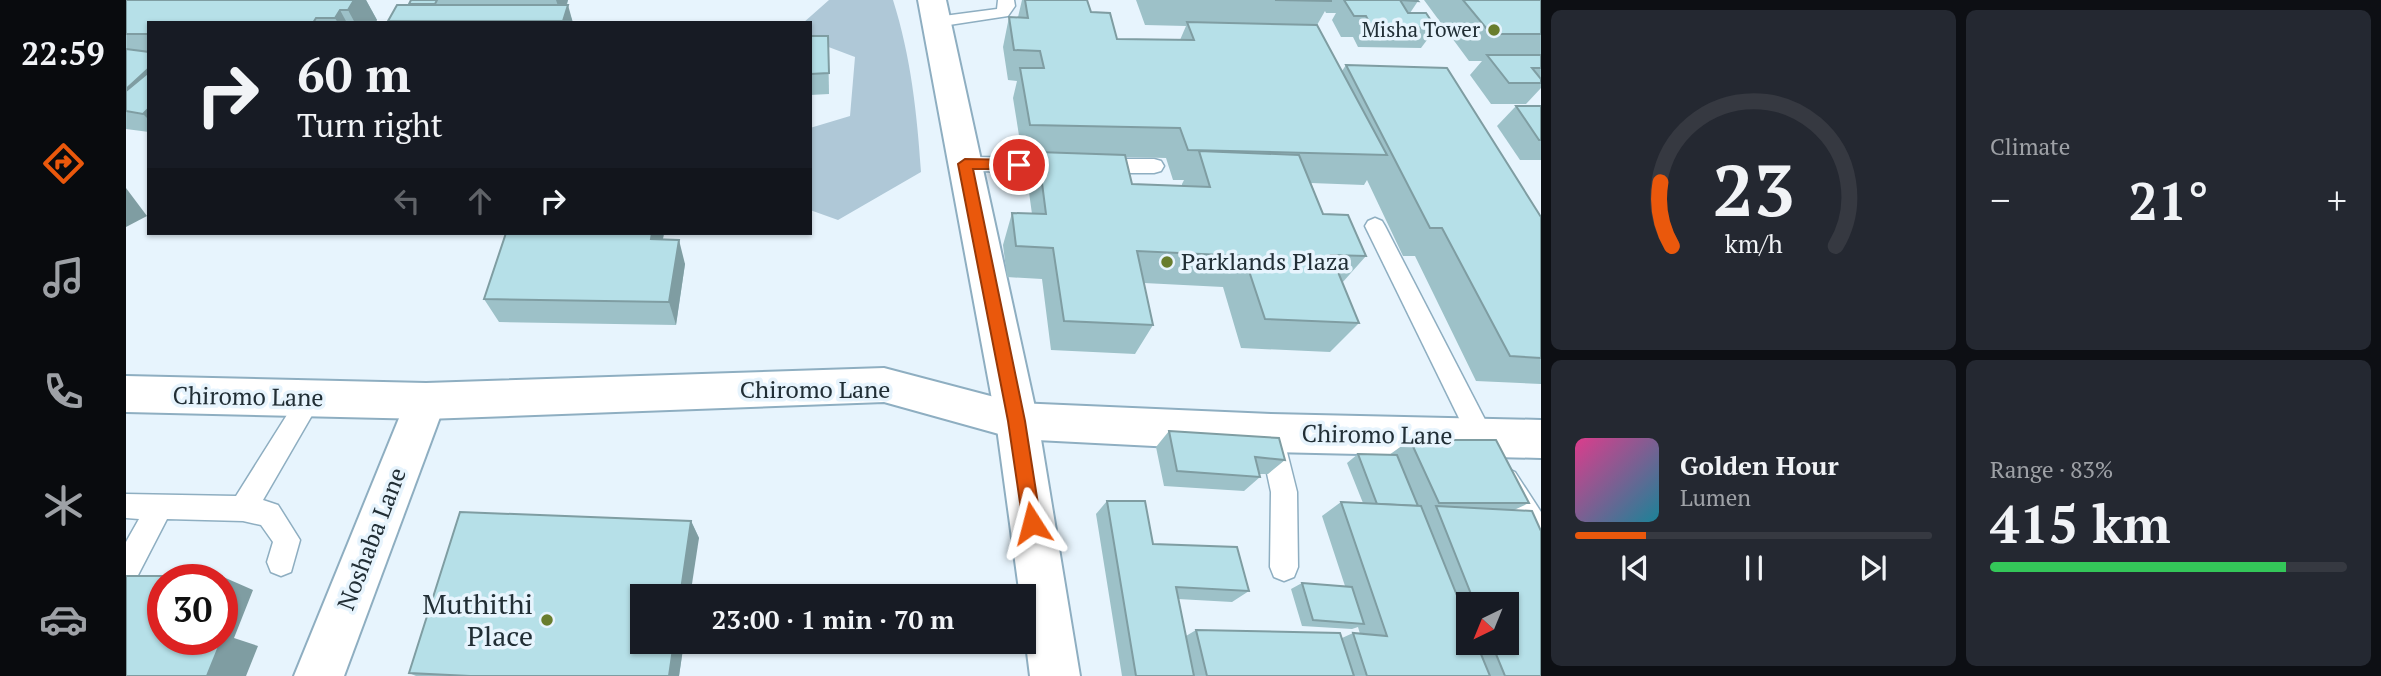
<!DOCTYPE html>
<html lang="en">
<head>
<meta charset="utf-8">
<style>
  :root { --surface:#171b24; --page:#242831; --text:#f1f3f6; --muted:#9ea1a6; --line:#363941; --accent:#ea580c }
  body { margin:0; font-family:"PT Serif",serif; background:var(--page); color:var(--text); height:100vh; display:flex; flex-direction:column; font-size:26px; white-space:nowrap }
  * { box-sizing:border-box; margin:0 }
  p { font-size:23px; color:var(--muted) }
  .icon { flex:none; width:38px; height:38px; fill:none; stroke:currentColor; stroke-width:2; stroke-linecap:round; stroke-linejoin:round }
  .map { position:relative; flex:1; overflow:hidden }
  .sheet { display:flex; flex-direction:column; gap:10px; padding:10px; background:#0d0f14; width:840px }
  .sheet>* { flex:none }
  .top-card { position:absolute; left:21px; top:21px; width:665px; height:214px; border-radius:0px; box-shadow:0 2px 5px #0004; background:#171b24; color:var(--text); overflow:hidden }
  .needle { width:46px; rotate:223deg }
  .fabs { position:absolute; left:1330px; top:592px; display:grid; gap:14px }
  .fabs a { display:grid; place-items:center; width:63px; height:63px; border-radius:0px; background:var(--surface); box-shadow:0 2px 5px #0004; font-size:35px }
  .speed { position:absolute; left:21px; top:564px; display:flex; gap:14px; font-size:35px; font-weight:700; text-align:center }
  .speed>* { display:grid; place-content:center; width:91px; height:91px; border-radius:50%; background:var(--surface); box-shadow:0 2px 5px #0004; line-height:1 }
  .speed .limit { border:10px solid #d22; background:#fff; color:#111 }
  .pin { position:absolute; display:grid; place-items:center; width:60px; height:60px; color:#fff; margin:-30px; border:4px solid #fff; border-radius:50%; box-shadow:0 2px 7px #0007 }
  .me { position:absolute; width:77px; margin:-38px; rotate:351deg; stroke-linejoin:round; filter:drop-shadow(0 0 5px #0008) }
  .turn { display:flex; align-items:center; gap:24px; height:147px; padding:0 35px; font-size:32px }
  .turn .icon { width:91px; height:91px; stroke-width:2.5 }
  .turn b { display:block; font-size:49px; line-height:60px }
  .lanes { display:flex; align-items:center; height:66px; padding:0 35px; background:#0003; justify-content:center; gap:35px; direction:ltr }
  .lanes .off { opacity:.35 }
  .big { font-size:52px; font-weight:600; line-height:1.1 }
  .sheet .widget { flex:1; display:flex; flex-direction:column; justify-content:center; gap:10px; min-width:0; padding:0 24px; border-radius:10px; background:var(--page) }
  .sheet .dial { align-items:center; gap:0 }
  .dial svg { height:182px; overflow:visible; fill:none; stroke:var(--line); stroke-width:7; stroke-linecap:round; text-anchor:middle }
  .dial text { fill:var(--text); stroke:none }
  .song { display:flex; align-items:center; gap:21px }
  .cover { width:84px; height:84px; border-radius:10px; background:linear-gradient(135deg,hsl(330 70% 55%),hsl(190 70% 35%)) }
  .played { height:7px; border-radius:4px; background:linear-gradient(90deg,var(--accent) 20%,var(--line) 20%) }
  .keys { display:flex; justify-content:space-around; direction:ltr }
  .heat { display:flex; justify-content:space-between; align-items:center; font-size:38px; direction:ltr }
  .charge { height:10px; border-radius:5px; background:linear-gradient(90deg,#34c759 83%,var(--line) 0) }
  .sheet .tiles { flex:1; display:grid; gap:10px; grid-template-columns:repeat(2,1fr) }
  .trip { position:absolute; left:504px; top:584px; width:406px; height:70px; border-radius:0px; background:var(--surface); box-shadow:0 2px 5px #0004; font-weight:600; line-height:70px; text-align:center }
  main { display:flex; flex:1; min-height:0 }
  .tab-bar { display:flex; flex-direction:column; width:126px; justify-content:space-around; align-items:center; background:#090b0e; color:var(--muted) }
  .tab-bar .icon { width:49px; height:49px }
  .tab-bar .active { color:var(--accent) }
  .tab-bar b { font-size:32px; color:var(--text) }
  .map>svg:first-child { display:block }
</style>
</head>
<body>
<main>
<nav class="tab-bar">
<b>22:59</b>
<svg class="icon active" aria-label="directions" viewBox="0 0 24 24"><path d="M12 3l9 9-9 9-9-9zM9 14v-3h6M13 9l2 2-2 2"/></svg>
<svg class="icon" aria-label="music" viewBox="0 0 24 24"><path d="M9 18V5l10-2v13"/><circle cx="6" cy="18" r="3"/><circle cx="16" cy="16" r="3"/></svg>
<svg class="icon" aria-label="phone" viewBox="0 0 24 24"><path d="M5 4h4l2 5-3 2q2 4 5 5l2-3 5 2v4C11 20 4 13 5 4z"/></svg>
<svg class="icon" aria-label="climate" viewBox="0 0 24 24"><path d="M12 3v18M4 7l16 10M4 17L20 7"/></svg>
<svg class="icon" aria-label="car" viewBox="0 0 24 24"><path d="M5 17H2v-5l4-1 3-4h7l3 4 3 1v5h-3M9 17h6M6 11h13"/><circle cx="7" cy="17" r="2"/><circle cx="17" cy="17" r="2"/></svg>
</nav>
<div class="map">
<svg width="1415" height="676" viewBox="0 0 1415 676">
  <rect width="100%" height="100%" fill="#e7f4fd"/>
  <!-- green -->
  <path fill="#afc8d7" d="M703,0H767C785,57 791,113 795,172L712,220L684,210V128L724,116L729,57L684,40V23H677Z"/>
  <g fill="none" stroke-linecap="round" stroke-linejoin="round">
    <defs>
      <g id="lane">
        <polygon points="872,0 888,0 889,6 882,16 810,27 802,22 810,17 871,9"/>
        <polygon points="839,157 937,158 944,160 947,165 944,170 937,172 839,171 832,169 829,164 832,159"/>
        <polygon points="972,159 1028,159 1035,161 1038,166 1035,171 1028,173 972,173 965,171 962,166 965,161"/>
        <polygon points="1249,218 1256,221 1259,226 1368,437 1371,445 1368,453 1359,456 1350,453 1239,226 1242,221"/>
        <polygon points="184,388 192,391 196,398 137,500 152,505 174,540 165,572 155,576 145,572 141,562 147,542 135,525 117,521 41,519 10,579 0,583 0,542 13,519 0,518 0,494 110,496 176,391"/>
        <polygon points="1145,425 1154,428 1157,436 1171,492 1172,567 1168,577 1158,581 1148,577 1144,567 1145,492 1133,436 1136,428"/>
        <polygon points="1380,468 1389,472 1415,512 1415,549 1406,545 1367,480 1371,472"/>
      </g>
      <g id="street">
        <polygon points="792,0 820,0 912,421 954,676 904,676 898,628 898,597 894,597 870,421"/>
        <polygon points="300,383 314,388 320,401 218,676 168,676 280,401 286,388"/>
      </g>
      <polygon id="secondary" points="758,368 891,403 1145,414 1415,420 1415,458 1145,452 891,439 758,402 300,419 0,412 0,376 300,383"/>
    </defs>
    <!-- lane casing -->
    <use href="#lane" stroke="#8eaec1" stroke-width="3"/>
    <!-- street casing -->
    <use href="#street" stroke="#8eaec1" stroke-width="4"/>
    <!-- secondary casing -->
    <use href="#secondary" stroke="#8eaec1" stroke-width="4"/>
    <!-- lane -->
    <use href="#lane" fill="#fff" fill-rule="evenodd"/>
    <!-- street -->
    <use href="#street" fill="#fff" fill-rule="evenodd"/>
    <!-- secondary -->
    <use href="#secondary" fill="#fff" fill-rule="evenodd"/>
  </g>
  <!-- wall -->
  <g fill="#9dc1c8" fill-rule="evenodd">
    <polygon points="0,0 240,0 251,20 249,23 23,23 23,132 0,129"/>
    <polygon points="285,0 442,0 441,5 447,23 263,23 262,21 284,5"/>
    <path d="M896,0H961L965,12L991,39L1054,40L1060,26L1019,25L1010,0H1291L1292,1L1284,13L1310,28L1295,48L1232,47L1227,37H1215L1206,20L1210,13H1200L1199,11L1191,25L1216,71L1220,65L1415,217V384L1350,381L1289,256H1277L1241,180L1238,185L1185,183L1197,214L1240,256L1216,283L1233,323L1204,352L1115,348L1097,287L1018,283L1027,325L1009,354L925,350L916,279L881,277L877,245L886,213L906,214L902,185L911,155L896,154L887,98L891,81L882,80L877,47L883,17H892ZM1000,157L1040,158L1047,180H1058L1056,184V186L1006,184Z"/>
    <polygon points="1298,0 1415,0 1415,88 1400,104 1365,104 1344,75 1356,61 1343,61"/>
    <polygon points="684,36 702,36 703,94 684,95"/>
    <polygon points="1390,106 1415,106 1415,160 1394,160 1371,126"/>
    <polygon points="380,233 538,233 537,239 559,264 550,325 373,322 358,299"/>
    <polygon points="1043,431 1159,460 1142,474 1133,474 1134,477 1118,491 1038,486 1030,447"/>
    <path d="M1284,440L1403,503L1388,510L1415,676H996L970,514L981,501L1027,544L1123,591L1106,602L1052,599L1060,636L1070,630L1216,638L1227,633L1234,634L1232,627L1226,629L1176,626L1165,589L1176,583L1219,586L1196,516L1215,502L1237,503L1221,463L1232,454L1263,455ZM1342,604H1381V642H1342Z"/>
    <polygon points="565,521 573,538 516,642 558,642 553,676 290,676 283,673"/>
  </g>
  <!-- shaded-wall -->
  <g fill="#7f9da2">
    <polygon points="221,0 240,0 251,20 249,23 229,23 222,10"/>
    <polygon points="430,0 442,0 436,18"/>
    <polygon points="442,5 447,23 437,23 437,21"/>
    <polygon points="214,10 221,23 212,23 209,18"/>
    <polygon points="23,68 23,106 0,94 0,89"/>
    <polygon points="23,108 23,120 17,114"/>
    <polygon points="0,188 21,216 0,227"/>
    <polygon points="526,233 538,233 532,264 525,239"/>
    <polygon points="553,240 559,264 550,325 543,302"/>
    <polygon points="565,521 573,538 564,597 554,597"/>
    <polygon points="95,576 127,590 108,638 132,646 120,676 81,676 96,639 96,579 93,579"/>
    <polygon points="548,642 558,642 553,676 543,676"/>
  </g>
  <!-- building -->
  <g fill="#b6e0e8" stroke="#7f9da2" stroke-width="2">
    <polygon points="0,0 228,0 222,10 214,10 209,18 190,18 187,23 23,23 23,34 0,34"/>
    <polygon points="285,0 311,0 309,4 283,4"/>
    <polygon points="899,0 961,0 965,12 984,13 991,39 1068,40 1061,22 1191,25 1261,155 1062,150 1054,128 904,125 894,68 918,68 914,51 888,50 883,17 902,18"/>
    <polygon points="1149,0 1205,0 1205,1"/>
    <polygon points="1218,0 1291,0 1292,1 1274,0 1282,13 1300,13 1310,28 1245,26 1240,16 1228,16"/>
    <polygon points="1337,0 1415,0 1415,34 1365,34"/>
    <polygon points="271,5 442,5 437,21 262,21"/>
    <polygon points="684,36 702,36 703,73 684,74"/>
    <polygon points="0,49 23,52 23,68 0,89"/>
    <polygon points="1361,55 1415,55 1415,68 1406,68 1415,79 1415,83 1383,83"/>
    <polygon points="1220,65 1321,68 1415,217 1415,358 1384,356 1316,228 1304,228"/>
    <polygon points="23,72 23,108 17,114 0,111 0,91"/>
    <polygon points="1390,106 1415,106 1415,140 1413,140"/>
    <polygon points="1073,151 1173,155 1197,214 1222,215 1240,256 1205,255 1233,323 1139,319 1118,256 1011,251 1027,325 938,321 927,248 890,246 886,213 920,214 912,152 999,155 1006,184 1084,187"/>
    <polygon points="380,233 526,233 525,239 553,240 543,302 358,299"/>
    <polygon points="1043,431 1153,438 1159,460 1129,457 1134,477 1051,471"/>
    <polygon points="1284,440 1370,440 1403,503 1313,503"/>
    <polygon points="1232,454 1271,455 1292,506 1251,504"/>
    <polygon points="981,501 1019,501 1027,544 1111,547 1123,591 1050,587 1068,676 1010,676"/>
    <polygon points="1215,502 1295,506 1342,623 1342,642 1350,642 1364,676 1241,676 1227,633 1261,636"/>
    <polygon points="1310,506 1406,511 1415,531 1415,676 1379,676 1365,642 1381,642 1381,604 1349,604"/>
    <polygon points="334,512 565,521 554,597 516,597 516,642 548,642 543,676 344,676 283,673"/>
    <polygon points="0,576 95,576 93,579 37,579 37,639 96,639 96,634 98,634 81,676 0,676"/>
    <polygon points="1176,583 1226,587 1238,624 1187,620"/>
    <polygon points="1070,630 1214,633 1228,676 1081,676"/>
  </g>
  <!-- route -->
  <polygon fill="#ea580c" stroke="#983908" stroke-width="2" points="839,159 893,160 900,165 893,169 847,169 899,421 915,523 913,529 906,532 899,529 897,523 882,421 832,164"/>
  <!-- markers -->
  <g fill="#697d2d" stroke="#e7f4fd" stroke-width="2.5">
    <circle cx="1368" cy="30" r="7"/>
    <circle cx="1041" cy="262" r="7"/>
    <circle cx="421" cy="620" r="7"/>
  </g>
  <g text-anchor="middle" stroke-width="7" stroke-linejoin="round" paint-order="stroke">
    <!-- far-poi labels -->
    <g font-size="21" fill="#212e35" stroke="#e7f4fd" text-anchor="end">
      <text x="1354" y="37">Misha Tower</text>
    </g>
    <!-- poi labels -->
    <g font-size="24" fill="#212e35" stroke="#e7f4fd" text-anchor="start">
      <text x="1055" y="270">Parklands Plaza</text>
    </g>
    <!-- street labels -->
    <g font-size="24" fill="#212e35" stroke="#e7f4fd">
      <text x="689" y="398">Chiromo Lane</text>
      <text transform="translate(122 397) rotate(1)" y="8">Chiromo Lane</text>
      <text transform="translate(1251 435) rotate(1)" y="8">Chiromo Lane</text>
      <text transform="translate(246 539) rotate(-69)" y="8">Noshaba Lane</text>
    </g>
    <!-- near-poi labels -->
    <g font-size="28" fill="#212e35" stroke="#e7f4fd" text-anchor="end">
      <text x="407" y="614">Muthithi<tspan x="407" dy="32">Place</tspan></text>
    </g>
  </g>
</svg>
<div class="fabs">
<a><svg class="needle" viewBox="-14 -14 28 28"><path d="M0-13l5 13h-10z" fill="#e53935"/><path d="M0 13l5-13h-10z" fill="#9ea1a6"/></svg></a>
</div>
<div class="speed"><div class="limit">30</div></div>
<div class="pin" style="left:893px;top:165px;background:#d93025"><svg class="icon" aria-label="arrive" viewBox="0 0 24 24"><path d="M6 21V4h12l-3 4 3 4H6"/></svg></div>
<svg class="me" style="left:906px;top:523px" viewBox="-20 -20 40 40"><path d="M0-17L14 15 0 8-14 15z" fill="#ea580c" stroke="#fff" stroke-width="4"/></svg>
<div class="trip">23:00 · 1 min · 70 m</div>
<div class="top-card">
<div class="turn"><svg class="icon" aria-label="right" viewBox="0 0 24 24"><path d="M7 20v-9h11M14 6l5 5-5 5"/></svg><div><b>60 m</b>Turn right</div></div>
<div class="lanes"><svg class="icon off" aria-label="left" viewBox="0 0 24 24"><path d="M17 20v-9H6M10 6l-5 5 5 5"/></svg><svg class="icon off" aria-label="ahead" viewBox="0 0 24 24"><path d="M12 20V5M6 11l6-6 6 6"/></svg><svg class="icon" aria-label="right" viewBox="0 0 24 24"><path d="M7 20v-9h11M14 6l5 5-5 5"/></svg></div>
</div>
</div>
<section class="sheet">
<div class="tiles">
<div class="widget dial"><svg viewBox="0 0 100 80">
<path d="M14 69A42 42 0 1 1 86 69"/>
<path d="M14 69A42 42 0 0 1 9 41" stroke="#ea580c"/>
<text x="50" y="56" font-size="32" font-weight="700">23</text>
<text x="50" y="72" font-size="11">km/h</text>
</svg></div>
<div class="widget"><p>Climate</p>
<div class="heat"><a>−</a><b class="big">21°</b><a>+</a></div>
</div>
<div class="widget">
<div class="song"><i class="cover"></i><div><b>Golden Hour</b><p>Lumen</p></div></div>
<div class="played"></div>
<div class="keys"><svg class="icon" aria-label="previous" viewBox="0 0 24 24"><path d="M18 5L8 12l10 7zM5 5v14"/></svg><svg class="icon" aria-label="pause" viewBox="0 0 24 24"><path d="M8 5v14M16 5v14"/></svg><svg class="icon" aria-label="next" viewBox="0 0 24 24"><path d="M6 5l10 7-10 7zM19 5v14"/></svg></div>
</div>
<div class="widget"><p>Range · 83%</p><b class="big">415 km</b><div class="charge"></div></div>
</div>
</section>
</main>
</body>
</html>
